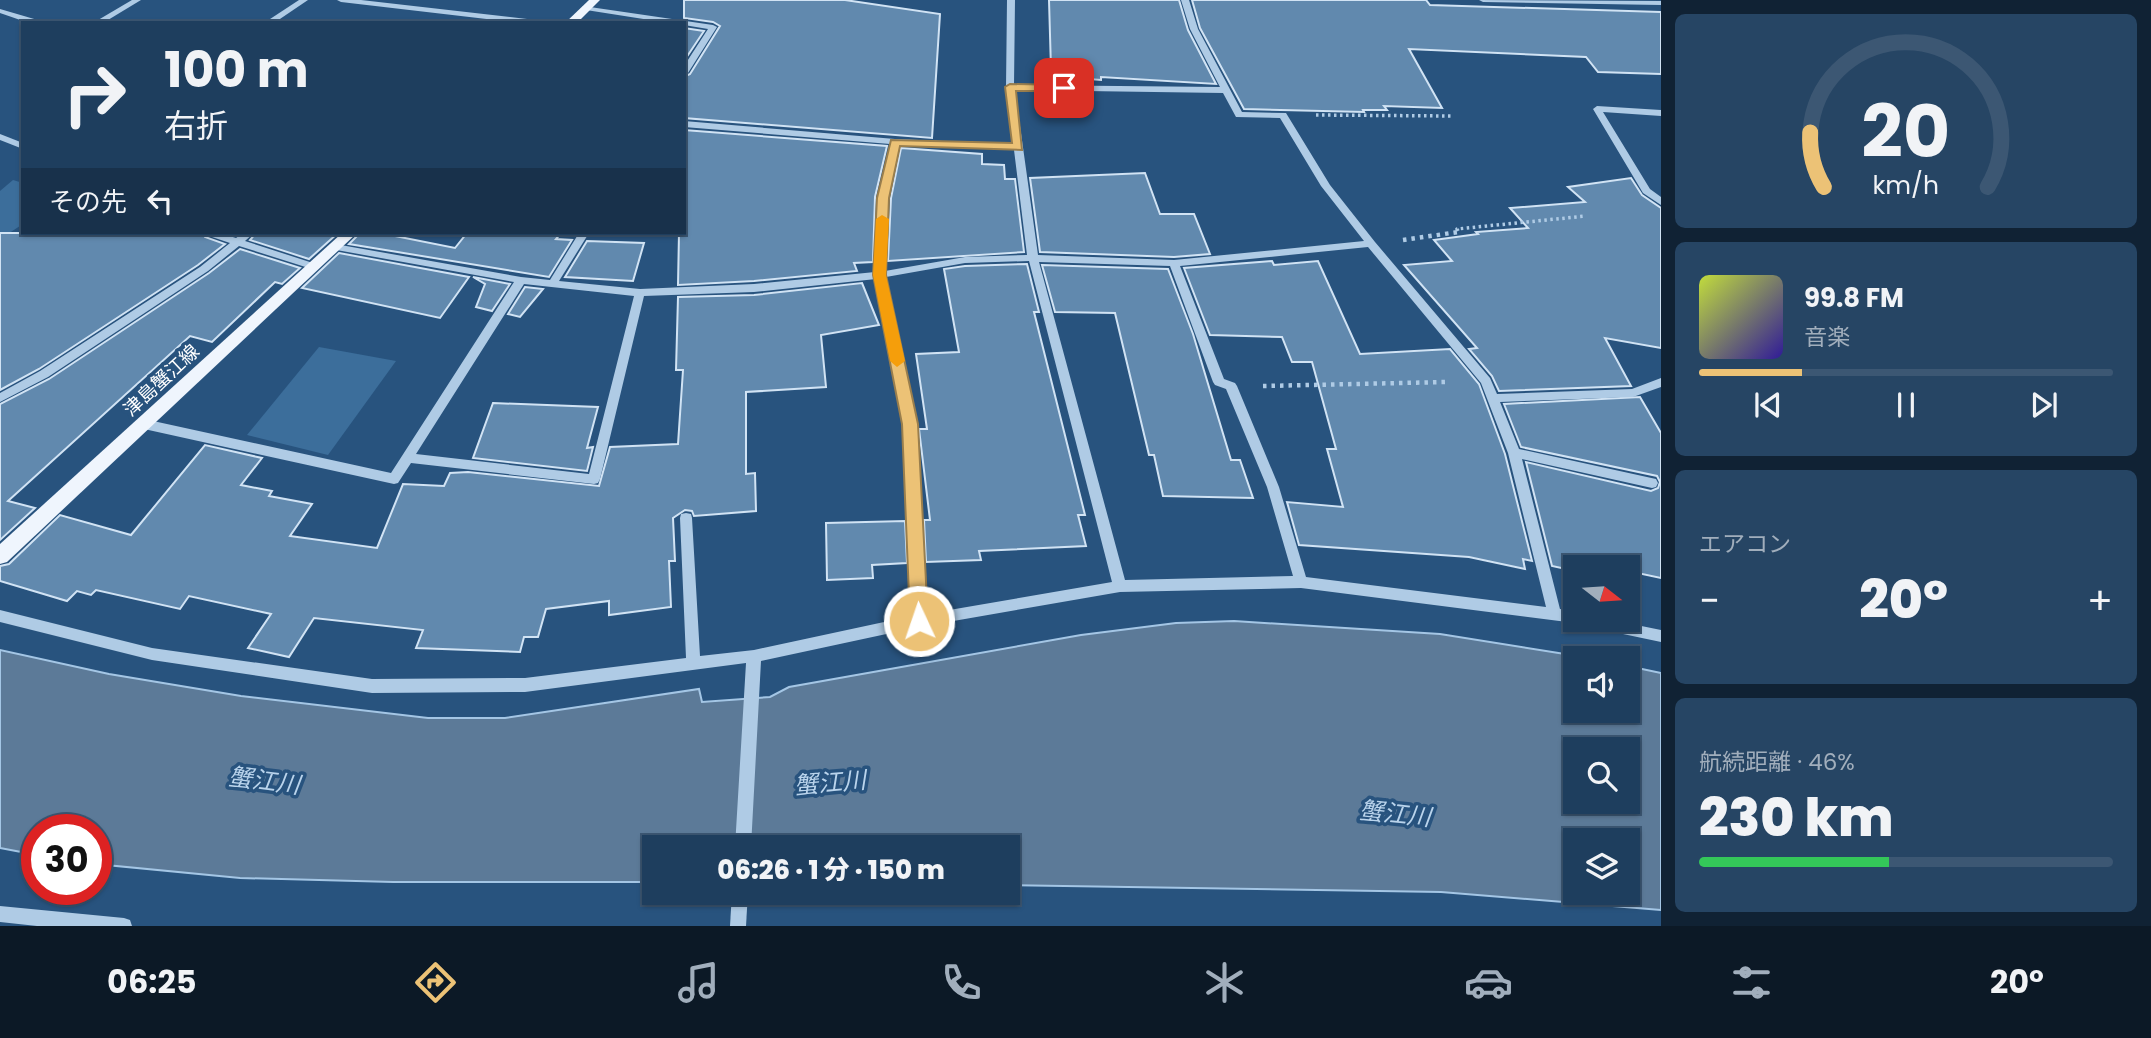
<!DOCTYPE html>
<html lang="ja">
<head>
<meta charset="utf-8">
<style>
  :root { --surface:#1e3e5e; --page:#264564; --text:#f1f3f6; --muted:#a1aebc; --line:#3c5773; --accent:#ecc276 }
  body { margin:0; font-family:Poppins,"Noto Sans JP",sans-serif; background:var(--page); color:var(--text); height:100vh; display:flex; flex-direction:column; font-size:26px; white-space:nowrap }
  * { box-sizing:border-box; margin:0 }
  p { font-size:23px; color:var(--muted) }
  .icon { flex:none; width:38px; height:38px; fill:none; stroke:currentColor; stroke-width:2; stroke-linecap:round; stroke-linejoin:round }
  .map { position:relative; flex:1; overflow:hidden }
  .side { display:flex; flex-direction:column; gap:14px; padding:14px; background:#102234; width:490px }
  .side>* { flex:none }
  .guide { position:absolute; left:21px; top:21px; width:665px; height:214px; border-radius:0px; box-shadow:0 2px 5px #0004,0 0 0 2px var(--line); background:#1e3e5e; color:var(--text); overflow:hidden }
  .needle { width:46px; rotate:107deg }
  .buttons { position:absolute; left:1563px; top:555px; display:grid; gap:14px }
  .buttons a { display:grid; place-items:center; width:77px; height:77px; border-radius:0px; background:var(--surface); box-shadow:0 2px 5px #0004,0 0 0 2px var(--line); font-size:35px }
  .speed { position:absolute; left:21px; top:814px; display:flex; gap:14px; font-size:35px; font-weight:700; text-align:center }
  .speed>* { display:grid; place-content:center; width:91px; height:91px; border-radius:50%; background:var(--surface); box-shadow:0 2px 5px #0004,0 0 0 2px var(--line); line-height:1 }
  .speed .limit { border:10px solid #d22; background:#fff; color:#111 }
  .pin { position:absolute; display:grid; place-items:center; width:60px; height:60px; color:#fff; margin:-30px; border-radius:14px; box-shadow:0 4px 10px #0006 }
  .me { position:absolute; width:77px; margin:-38px; rotate:357deg; stroke-linejoin:round; filter:drop-shadow(0 0 5px #0008) }
  .turn { display:flex; align-items:center; gap:24px; height:147px; padding:0 28px; font-size:32px }
  .turn .icon { width:91px; height:91px; stroke-width:2.5 }
  .turn b { display:block; font-size:49px; line-height:60px }
  .then { display:flex; align-items:center; height:66px; padding:0 28px; background:#0003; gap:14px; font-size:26px }
  .big { font-size:52px; font-weight:800; line-height:1.1 }
  .side .card { flex:1; display:flex; flex-direction:column; justify-content:center; gap:10px; min-width:0; padding:0 24px; border-radius:10px; background:var(--page) }
  .side .dial { align-items:center; gap:0 }
  .dial svg { height:182px; overflow:visible; fill:none; stroke:var(--line); stroke-width:7; stroke-linecap:round; text-anchor:middle }
  .dial text { fill:var(--text); stroke:none }
  .song { display:flex; align-items:center; gap:21px }
  .cover { width:84px; height:84px; border-radius:10px; background:linear-gradient(135deg,hsl(70 70% 55%),hsl(250 70% 35%)) }
  .played { height:7px; border-radius:4px; background:linear-gradient(90deg,var(--accent) 25%,var(--line) 25%) }
  .keys { display:flex; justify-content:space-around; direction:ltr }
  .heat { display:flex; justify-content:space-between; align-items:center; font-size:38px; direction:ltr }
  .charge { height:10px; border-radius:5px; background:linear-gradient(90deg,#34c759 46%,var(--line) 0) }
  .trip { position:absolute; left:642px; top:835px; width:378px; height:70px; border-radius:0px; background:var(--surface); box-shadow:0 2px 5px #0004,0 0 0 2px var(--line); font-weight:800; line-height:70px; text-align:center }
  .dock { display:flex; height:112px; justify-content:space-around; align-items:center; background:#0c1926; color:var(--muted) }
  .dock .icon { width:49px; height:49px }
  .dock .active { color:var(--accent) }
  .dock b { font-size:32px; color:var(--text) }
  main { display:flex; flex:1; min-height:0 }
  .map>svg:first-child { display:block }
</style>
</head>
<body>
<main>
<div class="map">
<svg width="1661" height="926" viewBox="0 0 1661 926">
  <rect width="100%" height="100%" fill="#28537e"/>
  <!-- green -->
  <g fill="#3c6e9b">
    <polygon points="13,180 23,183 23,224 0,239 0,191"/>
    <polygon points="319,347 396,361 328,455 247,435"/>
  </g>
  <!-- water -->
  <path fill="#5c7a98" stroke="#a4c6e5" stroke-width="2" fill-rule="evenodd" d="M1234,621L1440,634L1590,658H1575V710H1628V666L1661,673V910L1441,892L1008,885V847H654V882H393L240,878L96,864V830H37V855L0,848V650L109,674L241,696L428,718H505L699,689L702,702L770,697L789,687L1081,635L1176,623ZM1575,749H1628V802H1575ZM1575,840H1628V892H1575Z"/>
  <!-- building -->
  <g fill="#6189ae" stroke="#d1e3f4" stroke-width="2">
    <polygon points="684,0 845,0 940,14 932,138 684,118 684,77 690,74 720,26 713,22 684,18"/>
    <polygon points="1049,0 1179,0 1188,30 1216,84 1101,77 1101,80 1062,77 1062,73 1051,69"/>
    <polygon points="1192,0 1426,0 1430,5 1661,12 1661,74 1598,72 1586,57 1409,49 1442,108 1384,106 1387,110 1363,110 1364,112 1244,109 1200,28"/>
    <polygon points="684,28 704,31 684,61"/>
    <polygon points="684,130 887,146 875,197 873,262 854,263 857,271 754,281 678,285 679,233 684,233"/>
    <polygon points="901,148 982,154 982,164 1004,165 1005,179 1015,179 1024,252 888,261 891,198"/>
    <polygon points="1145,173 1160,214 1194,214 1210,254 1174,257 1040,252 1030,178"/>
    <polygon points="1631,178 1642,195 1661,208 1661,348 1605,338 1631,386 1499,391 1492,376 1469,349 1477,348 1404,265 1452,261 1434,240 1478,234 1476,232 1528,228 1510,208 1585,202 1568,187"/>
    <polygon points="0,233 202,233 205,237 225,244 198,265 39,369 0,390"/>
    <polygon points="256,233 338,233 309,259 250,240"/>
    <polygon points="360,233 380,233 455,248 467,233 561,233 556,239 572,240 549,277 349,244"/>
    <polygon points="587,241 644,243 633,281 565,277"/>
    <polygon points="240,249 300,268 282,284 275,282 212,342 190,336 8,501 35,508 0,540 0,404 49,379 209,273"/>
    <polygon points="339,253 469,277 440,318 302,288"/>
    <polygon points="1272,261 1274,265 1318,261 1360,354 1450,349 1479,384 1505,454 1532,561 1523,559 1525,569 1469,557 1299,545 1287,502 1343,507 1327,449 1336,449 1312,362 1292,362 1282,337 1210,335 1184,268"/>
    <polygon points="1027,264 1039,312 1034,312 1085,515 1078,515 1086,546 979,551 981,560 926,562 924,520 930,520 919,429 927,429 916,354 959,352 944,269 965,266"/>
    <polygon points="1042,265 1168,269 1193,334 1231,460 1240,460 1253,498 1163,496 1154,455 1149,455 1115,313 1055,312"/>
    <polygon points="473,277 510,284 492,311 476,307 485,284"/>
    <polygon points="862,283 879,325 821,335 826,387 746,392 746,474 755,473 756,511 694,516 692,511 685,510 673,518 675,561 669,561 671,607 609,615 609,601 546,609 538,637 524,637 520,652 416,648 423,630 314,618 289,657 248,648 271,614 189,596 180,609 96,590 91,595 77,591 67,601 0,581 0,566 9,564 60,515 131,535 205,445 262,458 241,485 272,491 269,496 312,504 290,536 377,548 403,484 444,486 450,473 468,472 599,486 610,447 678,444 683,370 676,370 678,297 754,295"/>
    <polygon points="525,287 543,289 520,317 508,314"/>
    <polygon points="1640,397 1661,433 1661,578 1628,571 1628,567 1610,567 1575,559 1575,571 1552,566 1526,462 1651,491 1658,488 1660,482 1657,476 1521,447 1504,404"/>
    <polygon points="493,403 598,407 587,448 593,447 587,471 473,458"/>
    <polygon points="905,521 907,563 872,565 873,578 827,580 826,523"/>
  </g>
  <g fill="none" stroke-linecap="round" stroke-linejoin="round">
    <!-- path-far1 -->
    <g stroke="#afcbe5" stroke-width="3.5" stroke-dasharray="2.5 3.5" stroke-linecap="butt">
      <polyline points="1316,115 1451,116"/>
      <polyline points="1458,231 1457,229 1586,216"/>
    </g>
    <!-- path -->
    <g stroke="#afcbe5" stroke-width="4.5" stroke-dasharray="3.5 5" stroke-linecap="butt">
      <polyline points="1403,240 1458,232 1457,230"/>
      <polyline points="1263,386 1447,382"/>
    </g>
    <!-- minor -->
    <g fill="#afcbe5" fill-rule="evenodd">
      <polygon points="132,0 141,0 103,23 93,23"/>
      <polygon points="299,0 308,0 274,23 264,23"/>
      <polygon points="337,0 361,0 544,21 548,23 521,23 341,2"/>
      <path d="M1007,0H1015L1014,85L1220,87L1190,29L1181,0H1189L1198,29L1242,112L1286,113L1330,185L1375,242L1490,378L1497,394L1632,389L1661,378V387L1633,397L1500,402L1519,449L1656,479L1658,483L1656,487L1652,488L1522,459L1560,609L1575,611V620H1612L1661,630V642L1585,626L1579,622L1575,623L1301,588L1120,592L919,627L761,661L751,847H735L746,663L525,692L372,693L152,660L0,622V610L152,648L372,679L525,678L686,658L680,518L681,514L686,513L691,514L692,518L700,656L754,650L912,616L904,424L876,279L754,292L644,296L600,479L598,483L594,484L411,463L398,483L394,484L144,429L138,424L144,419L391,473L514,282L331,249L330,247L335,244L521,277L550,280L579,233H589L559,281L640,289L754,284L875,272L878,198L890,144L684,127V121L895,139L1013,144L1006,87ZM1015,90L1223,93L1236,117L1280,118L1321,186L1364,241L1174,260L1038,255ZM899,145L1014,150L1027,255L965,257L885,271L888,198ZM1368,247L1481,383L1508,453L1546,607L1306,577L1279,487L1237,386L1235,383L1224,379L1180,266ZM1029,261L1112,582L926,614L916,424L886,277L965,263ZM1039,262L1170,266L1213,382L1215,385L1226,389L1267,487L1293,576L1125,580ZM524,284L634,296L589,474L416,454Z"/>
      <polygon points="1479,0 1661,1 1661,5 1483,2"/>
      <polygon points="583,6 713,25 717,27 688,73 684,75 684,66 708,29 684,25 684,23 669,23 586,10 582,8"/>
      <polygon points="0,9 41,21 42,23 29,23 0,13"/>
      <polygon points="1597,106 1661,110 1661,116 1603,112 1650,189 1661,197 1661,205 1643,193 1593,109"/>
      <polygon points="0,134 23,143 23,149 0,140"/>
      <polygon points="205,233 220,233 236,238 243,233 254,233 245,241 319,265 320,267 315,270 239,246 208,271 48,377 0,402 0,393 40,371 200,267 230,243 206,235"/>
      <polygon points="732,892 748,892 746,926 730,926"/>
      <polygon points="0,906 124,918 130,920 132,926 37,926 0,922"/>
    </g>
    <!-- major -->
    <g fill="#eff5fd" fill-rule="evenodd">
      <polygon points="589,0 600,0 577,23 565,23"/>
      <polygon points="342,233 357,233 7,562 0,564 0,544"/>
    </g>
  </g>
  <!-- route -->
  <polygon fill="#ecc276" stroke="#997e4d" stroke-width="2" points="1010,84 1064,85 1070,88 1064,91 1016,91 1022,150 900,146 889,198 886,275 918,424 928,621 925,627 919,629 913,627 910,621 902,424 873,275 877,198 891,140 1012,143 1005,87"/>
  <!-- slow -->
  <polygon fill="#f59e0b" points="882,215 889,219 886,275 905,361 897,367 890,361 873,275 876,219"/>
  <g text-anchor="middle" stroke-width="7" stroke-linejoin="round" paint-order="stroke">
    <!-- street labels -->
    <g font-size="19" fill="#fff" stroke="#28537e">
      <text transform="translate(161 380) rotate(-43)" y="7">津島蟹江線</text>
    </g>
    <!-- near-water labels -->
    <g font-size="24" font-style="italic" fill="#bad4ec" stroke="#28537e">
      <text transform="translate(264 781) rotate(7)" y="8">蟹江川</text>
      <text transform="translate(830 783) rotate(-5)" y="8">蟹江川</text>
      <text transform="translate(1395 814) rotate(6)" y="8">蟹江川</text>
    </g>
  </g>
</svg>
<div class="buttons">
<a><svg class="needle" viewBox="-14 -14 28 28"><path d="M0-13l5 13h-10z" fill="#e53935"/><path d="M0 13l5-13h-10z" fill="#a1aebc"/></svg></a>
<a><svg class="icon" aria-label="sound" viewBox="0 0 24 24"><path d="M4 9h4l5-4v14l-5-4H4zM17 9q2 3 0 6"/></svg></a>
<a><svg class="icon" aria-label="search" viewBox="0 0 24 24"><circle cx="10" cy="10" r="6"/><path d="M15 15l6 6"/></svg></a>
<a><svg class="icon" aria-label="layers" viewBox="0 0 24 24"><path d="M12 4l9 5-9 5-9-5zM3 14l9 5 9-5"/></svg></a>
</div>
<div class="speed"><div class="limit">30</div></div>
<div class="pin" style="left:1064px;top:88px;background:#d93025"><svg class="icon" aria-label="arrive" viewBox="0 0 24 24"><path d="M6 21V4h12l-3 4 3 4H6"/></svg></div>
<svg class="me" style="left:919px;top:621px" viewBox="-20 -20 40 40"><circle r="17" fill="#ecc276" stroke="#fff" stroke-width="3"/><path d="M0-11L8 9 0 5-8 9z" fill="#fff"/></svg>
<div class="trip">06:26 · 1 分 · 150 m</div>
<div class="guide">
<div class="turn"><svg class="icon" aria-label="right" viewBox="0 0 24 24"><path d="M7 20v-9h11M14 6l5 5-5 5"/></svg><div><b>100 m</b>右折</div></div>
<div class="then">その先<svg class="icon" aria-label="left" viewBox="0 0 24 24"><path d="M17 20v-9H6M10 6l-5 5 5 5"/></svg></div>
</div>
</div>
<section class="side">
<div class="card dial"><svg viewBox="0 0 100 80">
<path d="M14 69A42 42 0 1 1 86 69"/>
<path d="M14 69A42 42 0 0 1 8 45" stroke="#ecc276"/>
<text x="50" y="56" font-size="32" font-weight="700">20</text>
<text x="50" y="72" font-size="11">km/h</text>
</svg></div>
<div class="card">
<div class="song"><i class="cover"></i><div><b>99.8 FM</b><p>音楽</p></div></div>
<div class="played"></div>
<div class="keys"><svg class="icon" aria-label="previous" viewBox="0 0 24 24"><path d="M18 5L8 12l10 7zM5 5v14"/></svg><svg class="icon" aria-label="pause" viewBox="0 0 24 24"><path d="M8 5v14M16 5v14"/></svg><svg class="icon" aria-label="next" viewBox="0 0 24 24"><path d="M6 5l10 7-10 7zM19 5v14"/></svg></div>
</div>
<div class="card"><p>エアコン</p>
<div class="heat"><a>−</a><b class="big">20°</b><a>+</a></div>
</div>
<div class="card"><p>航続距離 · 46%</p><b class="big">230 km</b><div class="charge"></div></div>
</section>
</main>
<nav class="dock">
<b>06:25</b>
<svg class="icon active" aria-label="directions" viewBox="0 0 24 24"><path d="M12 3l9 9-9 9-9-9zM9 14v-3h6M13 9l2 2-2 2"/></svg>
<svg class="icon" aria-label="music" viewBox="0 0 24 24"><path d="M9 18V5l10-2v13"/><circle cx="6" cy="18" r="3"/><circle cx="16" cy="16" r="3"/></svg>
<svg class="icon" aria-label="phone" viewBox="0 0 24 24"><path d="M5 4h4l2 5-3 2q2 4 5 5l2-3 5 2v4C11 20 4 13 5 4z"/></svg>
<svg class="icon" aria-label="climate" viewBox="0 0 24 24"><path d="M12 3v18M4 7l16 10M4 17L20 7"/></svg>
<svg class="icon" aria-label="car" viewBox="0 0 24 24"><path d="M5 17H2v-5l4-1 3-4h7l3 4 3 1v5h-3M9 17h6M6 11h13"/><circle cx="7" cy="17" r="2"/><circle cx="17" cy="17" r="2"/></svg>
<svg class="icon" aria-label="filters" viewBox="0 0 24 24"><path d="M4 7h16M4 17h16"/><circle cx="9" cy="7" r="2"/><circle cx="15" cy="17" r="2"/></svg>
<b>20°</b>
</nav>
</body>
</html>
